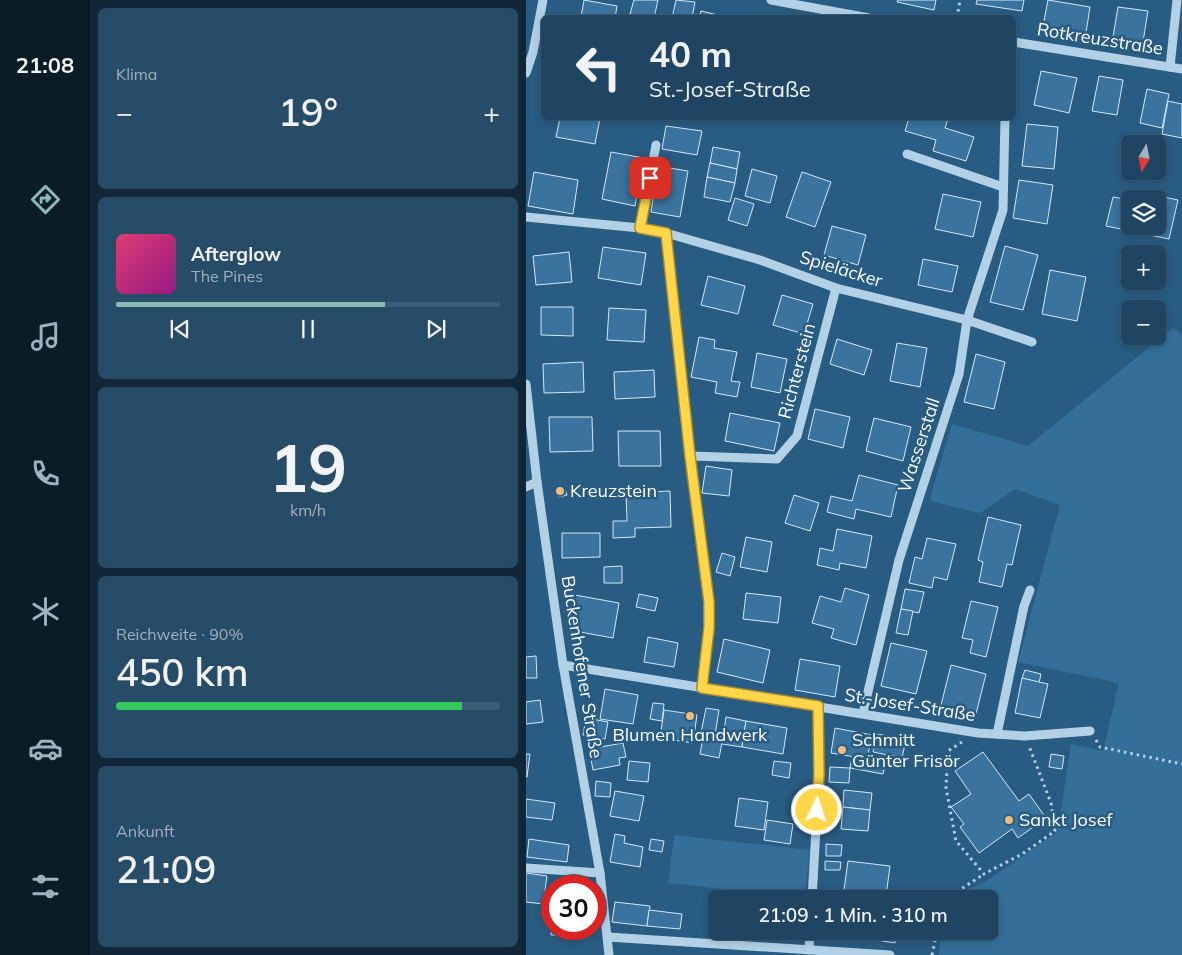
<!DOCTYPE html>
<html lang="de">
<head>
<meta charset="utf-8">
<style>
  :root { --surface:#1f4562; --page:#274c68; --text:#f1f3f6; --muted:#a1b1be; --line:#3c5d77; --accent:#8bbbb9 }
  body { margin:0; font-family:Mulish,sans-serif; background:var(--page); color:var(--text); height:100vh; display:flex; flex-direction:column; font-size:19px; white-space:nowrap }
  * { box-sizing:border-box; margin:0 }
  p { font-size:16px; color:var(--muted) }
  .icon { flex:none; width:28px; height:28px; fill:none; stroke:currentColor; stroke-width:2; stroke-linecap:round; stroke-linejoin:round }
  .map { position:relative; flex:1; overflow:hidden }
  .side { display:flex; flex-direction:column; gap:8px; padding:8px; background:#112636; width:436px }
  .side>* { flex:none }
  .guide { position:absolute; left:15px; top:15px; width:475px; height:105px; border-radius:8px; box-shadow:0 2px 8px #0003,0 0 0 1px var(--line); background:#1f4562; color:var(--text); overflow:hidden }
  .needle { width:32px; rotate:190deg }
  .controls { position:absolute; left:595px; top:135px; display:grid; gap:10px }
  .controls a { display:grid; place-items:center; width:45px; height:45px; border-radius:8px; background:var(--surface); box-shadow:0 2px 8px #0003,0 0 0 1px var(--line); font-size:25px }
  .speed { position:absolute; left:15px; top:875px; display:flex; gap:10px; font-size:25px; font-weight:700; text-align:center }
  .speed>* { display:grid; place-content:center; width:65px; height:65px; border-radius:50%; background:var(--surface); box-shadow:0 2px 8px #0003,0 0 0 1px var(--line); line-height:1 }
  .speed .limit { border:8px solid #d22; background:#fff; color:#111 }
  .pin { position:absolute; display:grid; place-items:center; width:42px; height:42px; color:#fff; margin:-21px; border-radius:10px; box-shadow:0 2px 8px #0006 }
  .me { position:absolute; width:55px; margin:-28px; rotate:4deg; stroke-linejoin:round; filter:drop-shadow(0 0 4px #0008) }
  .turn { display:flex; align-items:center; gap:18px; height:105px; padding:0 25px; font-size:22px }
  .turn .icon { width:65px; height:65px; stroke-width:2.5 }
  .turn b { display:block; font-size:35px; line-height:42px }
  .big { font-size:38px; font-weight:600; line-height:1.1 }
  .side .widget { flex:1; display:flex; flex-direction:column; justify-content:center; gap:8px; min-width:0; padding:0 18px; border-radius:8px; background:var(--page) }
  .side .dial { align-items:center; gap:0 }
  .dial b { font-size:65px; line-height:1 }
  .song { display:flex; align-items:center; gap:15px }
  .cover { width:60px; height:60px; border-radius:8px; background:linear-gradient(135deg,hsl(340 70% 55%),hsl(310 70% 35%)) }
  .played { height:5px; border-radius:2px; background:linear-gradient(90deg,var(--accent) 70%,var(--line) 70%) }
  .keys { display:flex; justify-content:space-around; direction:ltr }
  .heat { display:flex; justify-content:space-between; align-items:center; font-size:28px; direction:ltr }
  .charge { height:8px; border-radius:4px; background:linear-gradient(90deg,#34c759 90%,var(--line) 0) }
  .trip { position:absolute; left:182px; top:890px; width:290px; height:50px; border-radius:8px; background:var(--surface); box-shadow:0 2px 8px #0003,0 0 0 1px var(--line); font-weight:600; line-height:50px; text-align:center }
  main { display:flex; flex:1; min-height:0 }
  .tab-bar { display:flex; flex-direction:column; width:90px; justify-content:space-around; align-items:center; background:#0c1c27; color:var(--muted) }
  .tab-bar .icon { width:35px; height:35px }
  .tab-bar .selected { color:var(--accent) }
  .tab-bar b { font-size:22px; color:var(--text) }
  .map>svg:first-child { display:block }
</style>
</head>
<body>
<main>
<nav class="tab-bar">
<b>21:08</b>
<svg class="icon selected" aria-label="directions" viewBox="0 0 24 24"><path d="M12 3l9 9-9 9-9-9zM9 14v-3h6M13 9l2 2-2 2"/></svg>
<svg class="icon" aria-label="music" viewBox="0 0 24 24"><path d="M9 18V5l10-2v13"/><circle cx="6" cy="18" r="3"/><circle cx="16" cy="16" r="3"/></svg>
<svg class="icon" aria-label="phone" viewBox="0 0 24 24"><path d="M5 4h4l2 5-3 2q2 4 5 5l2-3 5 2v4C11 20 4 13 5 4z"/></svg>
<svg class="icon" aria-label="climate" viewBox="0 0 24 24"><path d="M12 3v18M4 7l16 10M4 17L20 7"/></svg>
<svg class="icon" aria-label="car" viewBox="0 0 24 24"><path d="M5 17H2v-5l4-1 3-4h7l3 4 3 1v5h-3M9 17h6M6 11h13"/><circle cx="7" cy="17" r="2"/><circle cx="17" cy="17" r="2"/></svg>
<svg class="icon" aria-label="filters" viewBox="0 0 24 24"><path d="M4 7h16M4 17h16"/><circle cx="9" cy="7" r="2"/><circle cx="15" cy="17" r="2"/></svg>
</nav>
<section class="side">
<div class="widget"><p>Klima</p>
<div class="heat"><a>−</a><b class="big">19°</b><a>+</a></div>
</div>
<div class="widget">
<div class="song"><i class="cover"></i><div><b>Afterglow</b><p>The Pines</p></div></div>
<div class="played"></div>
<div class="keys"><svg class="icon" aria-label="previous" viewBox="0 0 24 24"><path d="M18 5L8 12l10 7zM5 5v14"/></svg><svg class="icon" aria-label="pause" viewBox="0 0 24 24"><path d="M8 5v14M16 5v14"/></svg><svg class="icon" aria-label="next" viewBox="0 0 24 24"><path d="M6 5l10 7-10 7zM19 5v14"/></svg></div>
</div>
<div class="widget dial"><b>19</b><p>km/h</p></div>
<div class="widget"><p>Reichweite · 90%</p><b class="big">450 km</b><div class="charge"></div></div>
<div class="widget"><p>Ankunft</p><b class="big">21:09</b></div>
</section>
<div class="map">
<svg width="656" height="955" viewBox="0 0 656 955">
  <rect width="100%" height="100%" fill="#295c82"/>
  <!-- green -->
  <g fill="#346f99">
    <polygon points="647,328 656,334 656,955 413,955 415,931 464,931 464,899 418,899 457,883 532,832 545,744 577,751 593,683 492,662 534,505 489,489 454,513 403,501 426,424 502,446"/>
    <polygon points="148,835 284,850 278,898 142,883"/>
  </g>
  <!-- building -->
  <g fill="#3a749e" stroke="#d5e8f5">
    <polygon points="58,0 91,6 89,18 55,17"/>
    <polygon points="108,0 132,0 128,18 104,14"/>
    <polygon points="150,0 169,2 166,18 146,18"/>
    <polygon points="372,0 410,0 408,10 371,2"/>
    <polygon points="451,0 498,0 496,11 450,4"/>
    <polygon points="522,0 564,7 560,33 517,26"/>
    <polygon points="592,7 622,11 617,42 587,37"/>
    <polygon points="175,11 196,16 196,18 173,18"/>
    <polygon points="515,71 551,78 543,113 508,105"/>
    <polygon points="573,76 597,80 591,115 566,111"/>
    <polygon points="621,89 643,94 636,128 614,123"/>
    <polygon points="642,101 656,104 656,138 636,134"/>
    <polygon points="34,118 74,118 69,144 30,137"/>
    <polygon points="383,118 422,119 419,128 448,137 440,161 407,151 410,140 379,131"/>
    <polygon points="501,124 532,127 528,169 496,166"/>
    <polygon points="140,126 176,131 171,155 136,149"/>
    <polygon points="187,147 214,152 211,169 184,163"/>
    <polygon points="85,152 118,158 109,206 76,199"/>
    <polygon points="184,163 211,169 209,183 181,177"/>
    <polygon points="132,166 162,171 154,217 125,212"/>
    <polygon points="226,169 251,176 244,203 219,196"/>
    <polygon points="8,172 52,180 47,214 2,206"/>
    <polygon points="276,172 305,182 289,227 260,217"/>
    <polygon points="181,177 209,183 204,202 178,197"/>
    <polygon points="493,180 527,185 521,224 487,218"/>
    <polygon points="619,193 652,200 643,239 580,226 587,197 604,200 604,226 631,226 631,199 618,199"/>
    <polygon points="417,194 455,202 447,237 409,229"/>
    <polygon points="209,198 228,204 221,226 202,220"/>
    <polygon points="306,226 340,235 332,265 298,255"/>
    <polygon points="479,246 512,255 497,310 464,302"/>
    <polygon points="77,247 120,253 115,285 72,278"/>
    <polygon points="43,252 46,282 10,285 7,256"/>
    <polygon points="397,259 432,266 426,292 392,285"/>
    <polygon points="524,270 560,277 551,321 516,314"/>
    <polygon points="182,276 219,286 212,314 175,305"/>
    <polygon points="256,295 287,304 278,334 247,325"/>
    <polygon points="15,307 47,307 47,336 15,335"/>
    <polygon points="83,308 120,310 118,342 81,340"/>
    <polygon points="173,337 189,340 188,348 211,352 205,381 214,382 211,397 189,393 191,382 165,377"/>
    <polygon points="311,339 346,350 338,375 304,364"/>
    <polygon points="371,343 401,348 394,387 364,381"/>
    <polygon points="231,353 261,359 254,393 225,387"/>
    <polygon points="450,354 479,362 468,409 438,402"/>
    <polygon points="57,362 58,392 18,393 17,364"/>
    <polygon points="128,370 129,397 89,399 88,372"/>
    <polygon points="289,409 324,417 317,448 282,439"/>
    <polygon points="204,413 254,423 248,451 199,441"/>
    <polygon points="23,417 66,417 67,451 24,452"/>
    <polygon points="348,418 385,427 377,461 340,451"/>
    <polygon points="92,431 134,431 135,466 93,466"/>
    <polygon points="180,466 206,470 203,496 176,493"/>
    <polygon points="333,475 372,485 365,517 330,509 328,519 301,512 305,496 326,501"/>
    <polygon points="39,490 41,495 33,497 32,492"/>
    <polygon points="144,491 145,527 109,528 109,537 87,538 87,521 101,521 100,493"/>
    <polygon points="268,495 293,503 284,531 259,523"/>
    <polygon points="462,517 495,525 486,565 481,564 476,587 453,582 457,562 452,560"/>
    <polygon points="311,529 346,536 340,568 314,563 313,570 291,565 294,548 307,551"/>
    <polygon points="36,533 74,533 74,557 36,558"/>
    <polygon points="220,537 246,542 241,572 214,567"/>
    <polygon points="401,538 430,544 421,580 408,577 406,588 383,583 389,557 396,559"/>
    <polygon points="196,553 209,557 204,576 190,572"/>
    <polygon points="96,566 96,583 78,583 78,567"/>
    <polygon points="319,588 343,595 330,645 305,638 308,629 286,623 294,596 315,602"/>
    <polygon points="379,589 398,592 393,613 375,609"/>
    <polygon points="220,593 255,597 252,623 217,619"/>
    <polygon points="113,594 132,598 129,611 110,607"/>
    <polygon points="49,595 93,603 87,638 43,630"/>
    <polygon points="445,601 472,607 460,657 444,653 447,640 436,638"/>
    <polygon points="375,609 387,611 382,635 370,633"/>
    <polygon points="122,637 152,643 148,667 118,662"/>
    <polygon points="198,639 244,650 237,683 191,672"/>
    <polygon points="365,643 401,651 390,694 355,686"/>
    <polygon points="10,656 11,678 0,678 0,657"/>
    <polygon points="274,659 314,666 309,697 269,690"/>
    <polygon points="425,665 460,674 450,714 415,705"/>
    <polygon points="499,670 515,674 513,683 496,678"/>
    <polygon points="496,678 522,684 514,718 489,713"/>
    <polygon points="79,689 112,695 107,724 74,719"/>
    <polygon points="14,700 17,722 0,724 0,702"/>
    <polygon points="127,703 138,704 136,721 124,719"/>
    <polygon points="180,708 193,710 189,735 175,733"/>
    <polygon points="138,710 171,715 167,743 134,738"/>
    <polygon points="200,717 220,721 216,747 196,744"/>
    <polygon points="60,718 82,722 79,739 57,735"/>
    <polygon points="220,721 261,728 257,754 216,747"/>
    <polygon points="309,728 346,735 341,759 305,753"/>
    <polygon points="178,733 197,737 193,758 174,754"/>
    <polygon points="351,734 380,739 376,758 347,752"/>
    <polygon points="97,743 100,757 93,758 94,765 67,770 63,749"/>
    <polygon points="457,752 493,801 503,794 520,818 492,838 486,829 453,853 434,827 438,824 425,807 445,794 429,771"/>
    <polygon points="0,754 4,754 1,777 0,777"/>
    <polygon points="525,754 538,756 536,769 523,767"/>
    <polygon points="326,757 359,764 357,774 324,768"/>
    <polygon points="103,761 124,763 122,782 101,780"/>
    <polygon points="248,761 265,763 263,778 246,775"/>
    <polygon points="304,767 324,768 323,783 303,782"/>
    <polygon points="70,781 85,783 84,797 69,796"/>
    <polygon points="318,790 346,793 344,810 317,807"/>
    <polygon points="89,791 118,796 113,821 84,816"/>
    <polygon points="213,798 242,802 238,830 209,826"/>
    <polygon points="0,799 29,803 26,820 0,817"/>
    <polygon points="317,807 344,810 342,831 315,829"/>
    <polygon points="241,820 267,824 264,844 238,840"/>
    <polygon points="89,834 99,836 98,843 117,847 114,867 84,862"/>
    <polygon points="3,839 43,845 41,862 1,857"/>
    <polygon points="125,839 138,841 136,852 123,850"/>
    <polygon points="300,844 316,845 315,856 300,856"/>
    <polygon points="299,861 315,862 314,870 299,870"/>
    <polygon points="322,861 364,866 360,896 318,890"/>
    <polygon points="0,873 21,876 17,904 0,902"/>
    <polygon points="89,902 124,906 121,926 86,922"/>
    <polygon points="25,910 26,910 26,929 53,929 53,935 25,935"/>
    <polygon points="123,910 156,914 154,929 121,926"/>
    <polygon points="325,931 370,931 369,943 325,936"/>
  </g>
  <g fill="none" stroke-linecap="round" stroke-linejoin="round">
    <!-- path -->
    <g stroke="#b2d1e6" stroke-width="3" stroke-dasharray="2.5 4" stroke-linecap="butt">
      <polyline points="431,18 434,0"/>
      <polyline points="570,740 574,747 656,764"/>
      <polyline points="436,742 422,751 420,788 430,841 458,874 496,854 529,831 525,803 503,746"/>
      <polyline points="420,899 458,874"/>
      <polyline points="406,955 411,931"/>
    </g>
    <!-- minor -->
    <g stroke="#b2d1e6" stroke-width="9">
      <polyline points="245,0 343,18"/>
      <polyline points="488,42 656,69"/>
      <polyline points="644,67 651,0"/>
      <polyline points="0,73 7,52 17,0"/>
      <polyline points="381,154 477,187"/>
      <polyline points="0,217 114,228 140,233 234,260 310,288 441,320 506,342"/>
      <polyline points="114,228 130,145"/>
      <polyline points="140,233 165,456 183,602 183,628 176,687"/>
      <polyline points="0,384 11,482 37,665 74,873 83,955"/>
      <polyline points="165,456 251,459 271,436 310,288"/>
      <polyline points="0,487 11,482"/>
      <polyline points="37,665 452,733 499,736 564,731"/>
      <polyline points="337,713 373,560 433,374 441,320 477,210 479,118"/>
      <polyline points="471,734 498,606 504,590"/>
      <polyline points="0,868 74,873"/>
      <polyline points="286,899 293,775 292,706"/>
      <polyline points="82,937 364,955"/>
      <polyline points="283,950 284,931"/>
    </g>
  </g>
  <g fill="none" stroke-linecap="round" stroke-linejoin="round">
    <defs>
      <polyline id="route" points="124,178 114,228 140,233 164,456 183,602 183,628 176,688 292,706 293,775 291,810"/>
    </defs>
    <!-- route casing -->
    <use href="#route" stroke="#a68a30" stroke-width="12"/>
    <!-- route -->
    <use href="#route" stroke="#ffd54a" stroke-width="9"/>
  </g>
  <!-- markers -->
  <g fill="#edbc7a" stroke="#295c82" stroke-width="2">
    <circle cx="34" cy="491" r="5"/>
    <circle cx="164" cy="716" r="5"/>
    <circle cx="316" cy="750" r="5"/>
    <circle cx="483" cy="820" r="5"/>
  </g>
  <g text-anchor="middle" stroke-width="5" stroke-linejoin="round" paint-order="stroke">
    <!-- street labels -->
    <g font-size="18" fill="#fff" stroke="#295c82">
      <text transform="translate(574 39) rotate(9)" y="6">Rotkreuzstraße</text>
      <text transform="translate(315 269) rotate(17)" y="6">Spieläcker</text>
      <text transform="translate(271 371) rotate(-75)" y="6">Richterstein</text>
      <text transform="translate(393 445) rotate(-72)" y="6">Wasserstall</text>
      <text transform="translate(56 667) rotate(81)" y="6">Buckenhofener Straße</text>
      <text transform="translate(384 705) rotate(9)" y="6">St.-Josef-Straße</text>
    </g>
    <!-- poi labels -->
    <g font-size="18" fill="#fff" stroke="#295c82" text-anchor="start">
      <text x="44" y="497">Kreuzstein</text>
      <text x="164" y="741" text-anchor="middle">Blumen Handwerk</text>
      <text x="326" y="746">Schmitt<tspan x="326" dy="21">Günter Frisör</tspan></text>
      <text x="493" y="826">Sankt Josef</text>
    </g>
  </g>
</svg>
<div class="controls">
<a><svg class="needle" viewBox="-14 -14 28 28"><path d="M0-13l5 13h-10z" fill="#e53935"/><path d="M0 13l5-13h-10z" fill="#a1b1be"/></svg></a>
<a><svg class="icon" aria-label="layers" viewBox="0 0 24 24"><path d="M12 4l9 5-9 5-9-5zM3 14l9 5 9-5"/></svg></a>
<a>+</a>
<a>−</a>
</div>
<div class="speed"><div class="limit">30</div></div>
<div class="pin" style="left:124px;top:178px;background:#d93025"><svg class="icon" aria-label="arrive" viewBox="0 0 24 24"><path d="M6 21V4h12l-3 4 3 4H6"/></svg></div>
<svg class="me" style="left:291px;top:810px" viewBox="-20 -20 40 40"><circle r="17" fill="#ffd54a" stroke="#fff" stroke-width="3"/><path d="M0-11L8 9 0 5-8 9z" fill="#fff"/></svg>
<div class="trip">21:09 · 1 Min. · 310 m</div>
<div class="guide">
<div class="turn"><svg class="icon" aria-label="left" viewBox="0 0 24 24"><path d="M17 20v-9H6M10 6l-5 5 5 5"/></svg><div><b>40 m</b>St.-Josef-Straße</div></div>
</div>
</div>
</main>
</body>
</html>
